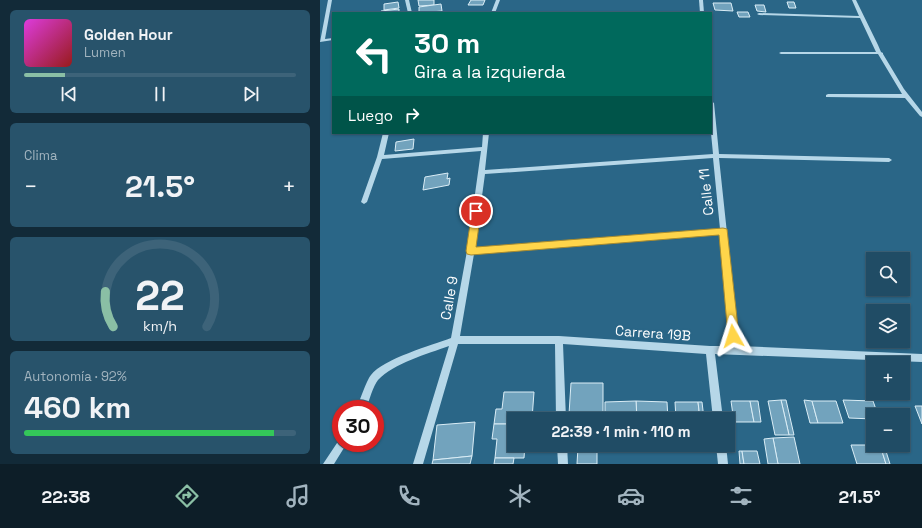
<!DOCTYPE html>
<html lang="es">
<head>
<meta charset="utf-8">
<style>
  :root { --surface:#204c65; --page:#28536b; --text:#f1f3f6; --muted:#a2b4bf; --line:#3d6379; --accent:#8abfa5 }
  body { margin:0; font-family:"Space Grotesk",sans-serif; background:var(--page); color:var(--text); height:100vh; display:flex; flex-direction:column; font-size:15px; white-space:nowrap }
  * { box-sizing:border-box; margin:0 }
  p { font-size:13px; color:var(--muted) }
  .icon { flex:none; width:22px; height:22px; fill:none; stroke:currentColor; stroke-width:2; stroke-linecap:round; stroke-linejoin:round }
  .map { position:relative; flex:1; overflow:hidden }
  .sheet { display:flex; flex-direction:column; gap:10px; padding:10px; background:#122a38; width:320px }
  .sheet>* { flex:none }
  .hud { position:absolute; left:12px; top:12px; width:380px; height:122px; border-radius:0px; box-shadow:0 1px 3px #0004,0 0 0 1px var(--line); background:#00695c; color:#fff; overflow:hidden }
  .tools { position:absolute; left:546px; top:252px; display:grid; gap:8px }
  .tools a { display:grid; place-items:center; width:44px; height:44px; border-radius:0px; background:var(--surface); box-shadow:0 1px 3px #0004,0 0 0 1px var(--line); font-size:20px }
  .speed { position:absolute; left:12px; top:400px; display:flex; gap:8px; font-size:20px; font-weight:700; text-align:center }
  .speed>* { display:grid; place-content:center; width:52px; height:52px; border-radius:50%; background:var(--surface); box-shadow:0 1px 3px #0004,0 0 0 1px var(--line); line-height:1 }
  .speed .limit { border:6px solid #d22; background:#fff; color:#111 }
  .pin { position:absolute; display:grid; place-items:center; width:34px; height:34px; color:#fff; margin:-17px; border:2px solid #fff; border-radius:50%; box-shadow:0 1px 4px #0007 }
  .me { position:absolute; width:44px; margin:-22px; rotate:354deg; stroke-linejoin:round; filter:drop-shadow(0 0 3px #0008) }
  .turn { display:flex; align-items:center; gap:14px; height:84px; padding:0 16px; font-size:18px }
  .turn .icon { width:52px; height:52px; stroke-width:2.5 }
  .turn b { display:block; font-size:28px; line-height:34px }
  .then { display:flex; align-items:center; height:38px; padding:0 16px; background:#0003; gap:8px; font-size:15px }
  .big { font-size:30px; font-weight:700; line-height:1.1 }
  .sheet .widget { flex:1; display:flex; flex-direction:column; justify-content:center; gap:6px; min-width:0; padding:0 14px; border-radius:6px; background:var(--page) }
  .sheet .dial { align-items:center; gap:0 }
  .dial svg { height:104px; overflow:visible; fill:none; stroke:var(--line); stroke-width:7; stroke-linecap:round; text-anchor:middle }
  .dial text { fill:var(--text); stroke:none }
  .song { display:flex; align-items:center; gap:12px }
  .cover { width:48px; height:48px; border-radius:6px; background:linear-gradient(135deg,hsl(300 70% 55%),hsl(0 70% 35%)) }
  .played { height:4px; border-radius:2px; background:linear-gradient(90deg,var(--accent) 15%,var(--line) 15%) }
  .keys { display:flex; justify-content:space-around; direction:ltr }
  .heat { display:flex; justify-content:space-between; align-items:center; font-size:22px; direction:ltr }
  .charge { height:6px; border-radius:3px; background:linear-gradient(90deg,#34c759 92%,var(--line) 0) }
  .trip { position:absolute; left:187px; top:412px; width:228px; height:40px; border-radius:0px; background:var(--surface); box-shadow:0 1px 3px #0004,0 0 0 1px var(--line); font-weight:700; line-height:40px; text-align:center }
  .tabs { display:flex; height:64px; justify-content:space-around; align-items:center; background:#0d1e28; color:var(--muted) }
  .tabs .icon { width:28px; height:28px }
  .tabs .current { color:var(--accent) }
  .tabs b { font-size:18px; color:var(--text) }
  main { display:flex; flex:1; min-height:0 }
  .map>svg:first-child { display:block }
</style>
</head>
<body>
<main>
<section class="sheet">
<div class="widget">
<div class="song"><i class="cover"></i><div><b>Golden Hour</b><p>Lumen</p></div></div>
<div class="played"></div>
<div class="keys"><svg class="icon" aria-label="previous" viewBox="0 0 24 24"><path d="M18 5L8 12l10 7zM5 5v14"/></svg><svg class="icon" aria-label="pause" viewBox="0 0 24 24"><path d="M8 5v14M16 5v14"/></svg><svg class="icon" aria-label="next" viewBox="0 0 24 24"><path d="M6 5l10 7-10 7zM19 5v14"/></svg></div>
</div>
<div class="widget"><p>Clima</p>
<div class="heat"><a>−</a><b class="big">21.5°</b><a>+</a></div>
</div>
<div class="widget dial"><svg viewBox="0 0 100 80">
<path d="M14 69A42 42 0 1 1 86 69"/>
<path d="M14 69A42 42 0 0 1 8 42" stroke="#8abfa5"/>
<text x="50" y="56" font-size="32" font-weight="700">22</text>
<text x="50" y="72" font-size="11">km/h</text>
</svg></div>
<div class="widget"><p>Autonomía · 92%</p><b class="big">460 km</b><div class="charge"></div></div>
</section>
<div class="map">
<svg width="602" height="464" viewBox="0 0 602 464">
  <rect width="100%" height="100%" fill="#2a6687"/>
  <!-- building -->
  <g fill="#72a3bd" stroke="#daedf6">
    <polygon points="98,0 114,0 114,5 99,6"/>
    <polygon points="151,0 165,0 163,5 148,5"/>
    <polygon points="78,2 79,8 64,10 64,4"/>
    <polygon points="467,2 474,2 476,8 469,8"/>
    <polygon points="393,3 411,3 413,11 395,10"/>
    <polygon points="121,4 122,11 99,13 99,7"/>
    <polygon points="435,5 444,5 446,12 437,11"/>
    <polygon points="79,9 79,13 61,13 61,11"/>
    <polygon points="417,12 428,12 430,17 419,17"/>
    <polygon points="94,139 93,149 75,151 76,142"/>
    <polygon points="128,173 127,179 130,178 129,185 103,190 105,177"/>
    <polygon points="251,383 283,383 283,414 249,414"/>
    <polygon points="184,392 214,392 212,419 194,419 194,424 174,424 176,409 182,409"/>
    <polygon points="461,400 466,400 474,435 469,435"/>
    <polygon points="461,400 469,435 455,435 448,401"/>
    <polygon points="484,400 492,401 498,423 490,423"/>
    <polygon points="523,400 553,401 558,415 553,415 553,419 529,418"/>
    <polygon points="316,401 347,402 348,419 317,419"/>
    <polygon points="316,401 317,419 285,419 285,402"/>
    <polygon points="411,401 430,401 434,422 414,422"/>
    <polygon points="430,401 438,401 441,422 434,422"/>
    <polygon points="492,401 516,401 523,423 498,423"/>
    <polygon points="355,402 378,402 380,419 356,419"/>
    <polygon points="378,402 382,402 384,419 380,419"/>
    <polygon points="595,406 602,406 602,424"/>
    <rect x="260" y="414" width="23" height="5"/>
    <polygon points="155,422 152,456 113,460 117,425"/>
    <polygon points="174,424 194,424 194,445 205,445 204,458 175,458 177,439 172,439"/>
    <polygon points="474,437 480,464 458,464 453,438"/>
    <polygon points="453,438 458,464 448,464 444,439"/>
    <polygon points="259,445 282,445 282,447 259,448"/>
    <polygon points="531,445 560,445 566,464 537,464"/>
    <polygon points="560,445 564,445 570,464 566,464"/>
    <polygon points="258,447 277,447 277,464 257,464"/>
    <polygon points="419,451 422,451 424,464 420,464"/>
    <polygon points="422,451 437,451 440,464 424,464"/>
    <polygon points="152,456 150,464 112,464 113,460"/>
    <polygon points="175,458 194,458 193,464 174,464"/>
  </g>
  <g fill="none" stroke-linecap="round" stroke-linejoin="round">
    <!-- minor -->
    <g fill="#b6d7e8" fill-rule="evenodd">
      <polygon points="8,0 12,0 5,39 13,38 13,40 0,42"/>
      <polygon points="85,0 89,0 92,13 88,13"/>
      <polygon points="176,0 180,0 175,13 171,13"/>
      <polygon points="379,0 383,0 384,13 380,13"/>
      <polygon points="532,0 536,0 558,45 561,52 563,53 563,54 584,89 602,112 602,117 600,116 585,98 506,97 506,95 508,94 582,94 558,54 461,54 459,53 461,52 556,52 540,18 439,15 437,14 439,13 539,16"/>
      <path d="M391,101L394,103L399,154L569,158L572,160L569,162L399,158L419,346L602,354V362L395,354L403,419H393L386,354L243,344L246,419H236L235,344H138L103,464H93L129,346C107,354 74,363 58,380C53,386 49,401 46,409H36C40,401 46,381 51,375C63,359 112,345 131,338L147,251L161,151L62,159L47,202L44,204L41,202L57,157L63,133H69L64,155L162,147L163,133H169L165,170L393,154L391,133ZM393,158L400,229L155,248L165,174ZM400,234L410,346H390L239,336H140L154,254Z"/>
      <polygon points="21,439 21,443 27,443 14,464 3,464 19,440"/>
      <polygon points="237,445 247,445 248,464 238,464"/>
      <polygon points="396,445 406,445 408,464 398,464"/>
    </g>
  </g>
  <!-- route -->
  <polygon fill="#ffd54a" stroke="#a68a30" points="156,208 161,211 156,247 403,228 407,229 419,336 417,340 413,341 410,340 408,336 399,235 151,255 147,254 146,251 152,211"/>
  <g text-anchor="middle" stroke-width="4" stroke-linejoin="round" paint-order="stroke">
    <!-- street labels -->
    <g font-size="14" fill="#fff" stroke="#2a6687">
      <text transform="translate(386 192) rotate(-96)" y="5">Calle 11</text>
      <text transform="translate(129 298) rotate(-80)" y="5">Calle 9</text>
      <text transform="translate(333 333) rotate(4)" y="5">Carrera 19B</text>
    </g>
  </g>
</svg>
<div class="tools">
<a><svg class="icon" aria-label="search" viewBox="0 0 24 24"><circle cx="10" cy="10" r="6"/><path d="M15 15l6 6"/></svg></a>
<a><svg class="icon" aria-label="layers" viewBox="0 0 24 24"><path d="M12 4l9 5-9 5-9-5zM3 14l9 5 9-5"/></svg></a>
<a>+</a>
<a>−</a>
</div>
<div class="speed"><div class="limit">30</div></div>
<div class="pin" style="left:156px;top:211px;background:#d93025"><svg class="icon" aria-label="arrive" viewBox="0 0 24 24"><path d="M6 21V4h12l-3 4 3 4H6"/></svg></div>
<svg class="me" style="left:413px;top:336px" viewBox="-20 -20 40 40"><path d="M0-17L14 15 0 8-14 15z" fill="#ffd54a" stroke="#fff" stroke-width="4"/></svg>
<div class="trip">22:39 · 1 min · 110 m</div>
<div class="hud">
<div class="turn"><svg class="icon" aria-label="left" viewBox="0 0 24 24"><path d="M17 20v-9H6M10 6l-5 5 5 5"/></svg><div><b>30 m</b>Gira a la izquierda</div></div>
<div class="then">Luego<svg class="icon" aria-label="right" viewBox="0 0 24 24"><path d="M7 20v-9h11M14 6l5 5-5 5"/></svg></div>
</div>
</div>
</main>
<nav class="tabs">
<b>22:38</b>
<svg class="icon current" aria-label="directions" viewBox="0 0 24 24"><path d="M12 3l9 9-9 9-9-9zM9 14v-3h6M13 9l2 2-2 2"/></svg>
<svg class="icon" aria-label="music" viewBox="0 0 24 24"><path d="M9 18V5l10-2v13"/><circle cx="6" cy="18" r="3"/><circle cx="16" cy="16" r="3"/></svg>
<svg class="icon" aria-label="phone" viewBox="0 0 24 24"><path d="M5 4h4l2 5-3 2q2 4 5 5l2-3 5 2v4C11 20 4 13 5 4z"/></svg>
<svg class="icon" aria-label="climate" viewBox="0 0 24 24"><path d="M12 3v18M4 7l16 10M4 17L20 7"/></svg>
<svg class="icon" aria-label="car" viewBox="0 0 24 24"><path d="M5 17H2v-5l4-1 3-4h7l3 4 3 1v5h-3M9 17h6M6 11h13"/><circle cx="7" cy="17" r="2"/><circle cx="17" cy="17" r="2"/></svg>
<svg class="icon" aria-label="filters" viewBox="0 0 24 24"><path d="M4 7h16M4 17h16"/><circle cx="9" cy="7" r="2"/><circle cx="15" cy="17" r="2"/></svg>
<b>21.5°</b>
</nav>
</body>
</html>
